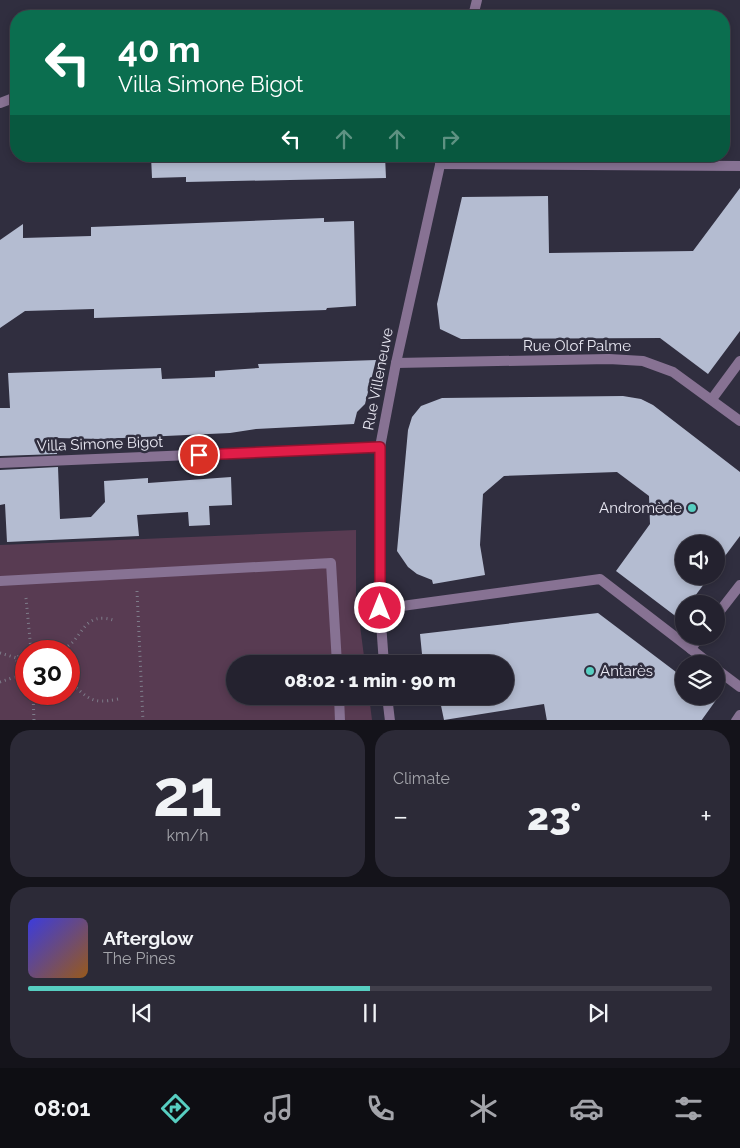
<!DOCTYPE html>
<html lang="en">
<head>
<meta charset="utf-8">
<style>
  :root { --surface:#24222f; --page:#2c2a37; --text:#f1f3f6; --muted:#a3a4aa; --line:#413f4b; --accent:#57cec1 }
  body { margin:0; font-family:Raleway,sans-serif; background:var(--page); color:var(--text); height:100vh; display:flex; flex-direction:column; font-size:19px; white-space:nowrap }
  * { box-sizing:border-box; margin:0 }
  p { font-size:16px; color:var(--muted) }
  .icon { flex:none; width:28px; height:28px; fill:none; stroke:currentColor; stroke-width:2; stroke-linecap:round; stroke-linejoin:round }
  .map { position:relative; height:720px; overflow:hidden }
  .drawer { display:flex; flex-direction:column; gap:10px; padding:10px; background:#14131a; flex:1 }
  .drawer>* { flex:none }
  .guide { position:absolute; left:10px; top:10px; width:720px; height:152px; border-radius:20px; box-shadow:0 2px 8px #0003,0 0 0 1px var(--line); background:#0b6e4f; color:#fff; overflow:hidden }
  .fabs { position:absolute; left:675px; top:535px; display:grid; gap:10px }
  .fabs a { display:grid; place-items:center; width:50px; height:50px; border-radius:50%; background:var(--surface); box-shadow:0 2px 8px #0003,0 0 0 1px var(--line); font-size:25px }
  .speed { position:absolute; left:15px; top:640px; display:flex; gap:10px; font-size:25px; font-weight:700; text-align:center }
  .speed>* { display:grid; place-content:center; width:65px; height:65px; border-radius:50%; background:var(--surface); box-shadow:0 2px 8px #0003,0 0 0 1px var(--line); line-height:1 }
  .speed .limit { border:8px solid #d22; background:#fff; color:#111 }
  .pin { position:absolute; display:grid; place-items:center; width:42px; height:42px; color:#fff; margin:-21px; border:2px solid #fff; border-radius:50%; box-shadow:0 1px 5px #0007 }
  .me { position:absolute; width:55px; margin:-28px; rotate:0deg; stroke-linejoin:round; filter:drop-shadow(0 0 4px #0008) }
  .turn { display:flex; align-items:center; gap:18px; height:105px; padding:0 25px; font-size:22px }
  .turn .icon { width:65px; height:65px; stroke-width:2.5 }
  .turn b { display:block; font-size:35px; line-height:42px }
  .lanes { display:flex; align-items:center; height:48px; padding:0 25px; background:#0003; justify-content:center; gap:25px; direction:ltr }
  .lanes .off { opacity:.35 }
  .big { font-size:38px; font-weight:800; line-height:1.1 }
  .drawer .widget { flex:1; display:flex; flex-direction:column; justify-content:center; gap:8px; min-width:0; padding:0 18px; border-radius:20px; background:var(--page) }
  .drawer .dial { align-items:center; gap:0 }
  .dial b { font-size:65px; line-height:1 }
  .song { display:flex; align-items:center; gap:15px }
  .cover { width:60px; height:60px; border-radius:8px; background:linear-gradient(135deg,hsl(240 70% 55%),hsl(30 70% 35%)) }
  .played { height:5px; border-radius:2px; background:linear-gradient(90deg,var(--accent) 50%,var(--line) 50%) }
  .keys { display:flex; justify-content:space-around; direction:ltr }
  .heat { display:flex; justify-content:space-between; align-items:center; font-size:28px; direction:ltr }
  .drawer .tiles { flex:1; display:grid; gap:10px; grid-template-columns:1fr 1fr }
  .widget:last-child { grid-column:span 2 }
  .trip { position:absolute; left:226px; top:655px; width:288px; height:50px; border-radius:25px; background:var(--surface); box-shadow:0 2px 8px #0003,0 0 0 1px var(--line); font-weight:800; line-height:50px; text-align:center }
  .dock { display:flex; height:80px; justify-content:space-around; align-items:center; background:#0e0e13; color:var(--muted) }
  .dock .icon { width:35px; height:35px }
  .dock .selected { color:var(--accent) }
  .dock b { font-size:22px; color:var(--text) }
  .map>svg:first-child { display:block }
</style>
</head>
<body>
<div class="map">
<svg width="740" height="721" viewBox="0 0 740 721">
  <rect width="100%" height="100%" fill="#302e3f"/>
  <!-- green -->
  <path fill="#583b52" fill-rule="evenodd" d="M356,530V595L365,664H235V696H369L372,720H0V545ZM26,651H69V694H26Z"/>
  <!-- building -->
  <g fill="#b4bcd1">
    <polygon points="151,156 385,156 386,178 186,182 186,177 152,178"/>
    <polygon points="740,188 740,331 708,374 660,338 461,339 440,329 437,304 462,197 548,196 549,253 693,251"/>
    <polygon points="324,218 324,222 354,221 356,306 327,308 326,310 94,318 94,309 25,311 0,328 0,240 23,224 23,238 91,236 91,227"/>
    <polygon points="376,360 365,404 357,412 354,424 256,429 230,433 101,439 56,438 57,454 0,456 0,408 10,408 8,373 161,368 162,379 189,378 215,377 215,371 259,368 258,364"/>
    <polygon points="623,396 641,399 653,405 740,472 740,536 716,568 716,544 684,544 684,576 710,576 689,604 684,604 684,611 678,618 616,571 650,524 649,496 617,472 504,476 483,494 480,545 485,575 433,584 432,580 417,574 408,567 397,551 408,430 412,417 421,406 442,398"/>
    <polygon points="58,467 60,519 91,517 105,502 104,481 148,478 148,483 231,477 232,505 209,506 210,525 189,526 188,512 137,515 139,536 7,542 5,504 0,505 0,470"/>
    <polygon points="598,613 684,678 684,696 719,696 701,721 547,721 544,704 444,720 439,696 505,696 505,664 423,664 420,634"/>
  </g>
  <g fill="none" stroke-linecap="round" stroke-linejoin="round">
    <!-- path -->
    <g stroke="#7e7c8a" stroke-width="3" stroke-dasharray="1 4" stroke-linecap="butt">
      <polyline points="137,591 143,721"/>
      <polyline points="26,598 31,650"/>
      <path d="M54,651C57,650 62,650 65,648C83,639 83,609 116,621"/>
      <polyline points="0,653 17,658"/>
      <polyline points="26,677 17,670 17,658 25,650 37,651"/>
      <path d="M69,681C88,698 91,705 118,699"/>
      <polyline points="0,682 21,675"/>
      <polyline points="33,694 34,721"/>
    </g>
    <!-- service -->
    <g stroke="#877293" stroke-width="10">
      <polyline points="0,103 16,97"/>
      <polyline points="0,581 331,563 337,664"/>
      <polyline points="380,609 600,579 691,649"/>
      <polyline points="716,616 740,585"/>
      <polyline points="700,636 691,649 710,664"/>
      <polyline points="716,669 740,687"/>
      <polyline points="339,696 340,721"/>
      <polyline points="736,721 740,715"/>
    </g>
    <!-- minor -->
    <g stroke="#877293" stroke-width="10">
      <polyline points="473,16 477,0"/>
      <polyline points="440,164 740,166"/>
      <polyline points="396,363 609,359 643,361 673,372 740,421"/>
      <polyline points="712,399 740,361"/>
      <polyline points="0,463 380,447"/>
      <polyline points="384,664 380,609 380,447 396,363 442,156"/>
      <polyline points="387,696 390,721"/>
    </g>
  </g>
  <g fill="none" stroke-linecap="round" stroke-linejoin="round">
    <defs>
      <polyline id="route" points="199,455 380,447 380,608"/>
    </defs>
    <!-- route casing -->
    <use href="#route" stroke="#92132f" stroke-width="12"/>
    <!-- route -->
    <use href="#route" stroke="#e11d48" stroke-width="9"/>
  </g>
  <!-- markers -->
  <g fill="#57cec1" stroke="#302e3f" stroke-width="2">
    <circle cx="692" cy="508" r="5"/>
    <circle cx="590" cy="671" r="5"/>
  </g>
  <g text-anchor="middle" stroke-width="5" stroke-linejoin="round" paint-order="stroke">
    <!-- street labels -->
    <g font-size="15" fill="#e8e7f2" stroke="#302e3f">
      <text x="577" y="351">Rue Olof Palme</text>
      <text transform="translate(378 379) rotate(-79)" y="5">Rue Villeneuve</text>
      <text transform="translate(100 444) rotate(-2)" y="5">Villa Simone Bigot</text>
    </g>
    <!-- poi labels -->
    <g font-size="15" fill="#e8e7f2" stroke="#302e3f" text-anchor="end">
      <text x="682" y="513">Andromède</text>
      <text x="600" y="676" text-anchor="start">Antarès</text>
    </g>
  </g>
</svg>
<div class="fabs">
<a><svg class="icon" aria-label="sound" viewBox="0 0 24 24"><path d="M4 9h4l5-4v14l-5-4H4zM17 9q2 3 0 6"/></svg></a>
<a><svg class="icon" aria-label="search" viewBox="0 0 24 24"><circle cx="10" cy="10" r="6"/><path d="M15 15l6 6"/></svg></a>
<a><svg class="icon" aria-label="layers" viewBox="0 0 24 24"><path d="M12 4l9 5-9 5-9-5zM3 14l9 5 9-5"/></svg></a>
</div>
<div class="speed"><div class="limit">30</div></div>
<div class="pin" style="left:199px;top:455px;background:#d93025"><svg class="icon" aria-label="arrive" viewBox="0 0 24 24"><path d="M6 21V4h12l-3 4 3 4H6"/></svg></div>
<svg class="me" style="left:380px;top:608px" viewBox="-20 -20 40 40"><circle r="17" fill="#e11d48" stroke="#fff" stroke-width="3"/><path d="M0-11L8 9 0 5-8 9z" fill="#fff"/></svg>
<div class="trip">08:02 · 1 min · 90 m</div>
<div class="guide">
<div class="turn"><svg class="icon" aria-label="left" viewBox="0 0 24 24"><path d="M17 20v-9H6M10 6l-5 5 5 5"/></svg><div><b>40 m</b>Villa Simone Bigot</div></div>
<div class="lanes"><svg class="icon" aria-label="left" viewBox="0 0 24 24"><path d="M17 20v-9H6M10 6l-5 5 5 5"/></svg><svg class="icon off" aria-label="ahead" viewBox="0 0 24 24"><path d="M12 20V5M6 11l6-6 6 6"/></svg><svg class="icon off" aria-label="ahead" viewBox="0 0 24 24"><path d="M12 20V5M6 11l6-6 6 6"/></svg><svg class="icon off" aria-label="right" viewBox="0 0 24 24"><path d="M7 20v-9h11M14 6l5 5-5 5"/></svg></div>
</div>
</div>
<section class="drawer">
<div class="tiles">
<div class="widget dial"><b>21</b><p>km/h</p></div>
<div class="widget"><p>Climate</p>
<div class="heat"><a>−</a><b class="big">23°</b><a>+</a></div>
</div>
<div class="widget">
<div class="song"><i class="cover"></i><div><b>Afterglow</b><p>The Pines</p></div></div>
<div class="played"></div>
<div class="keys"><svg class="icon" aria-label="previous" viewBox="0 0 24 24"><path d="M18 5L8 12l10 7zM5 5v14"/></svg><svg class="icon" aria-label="pause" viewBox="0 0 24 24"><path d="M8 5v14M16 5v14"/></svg><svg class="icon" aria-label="next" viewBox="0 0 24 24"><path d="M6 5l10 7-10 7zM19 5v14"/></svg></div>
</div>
</div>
</section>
<nav class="dock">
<b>08:01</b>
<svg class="icon selected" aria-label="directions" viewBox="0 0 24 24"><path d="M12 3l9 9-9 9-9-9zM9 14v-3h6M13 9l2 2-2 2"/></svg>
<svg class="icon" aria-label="music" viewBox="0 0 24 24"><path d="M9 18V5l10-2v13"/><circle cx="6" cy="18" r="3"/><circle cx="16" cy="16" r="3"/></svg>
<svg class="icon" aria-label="phone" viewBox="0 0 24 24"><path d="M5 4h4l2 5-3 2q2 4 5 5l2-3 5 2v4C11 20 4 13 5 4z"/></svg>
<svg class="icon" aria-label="climate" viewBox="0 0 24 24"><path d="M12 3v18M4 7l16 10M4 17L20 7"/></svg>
<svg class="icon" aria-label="car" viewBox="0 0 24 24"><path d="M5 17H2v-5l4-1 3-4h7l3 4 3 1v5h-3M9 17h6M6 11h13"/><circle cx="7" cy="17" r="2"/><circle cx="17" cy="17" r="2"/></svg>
<svg class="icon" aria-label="filters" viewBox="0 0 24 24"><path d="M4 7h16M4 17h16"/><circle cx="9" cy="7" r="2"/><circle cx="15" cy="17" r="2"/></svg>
</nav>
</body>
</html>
